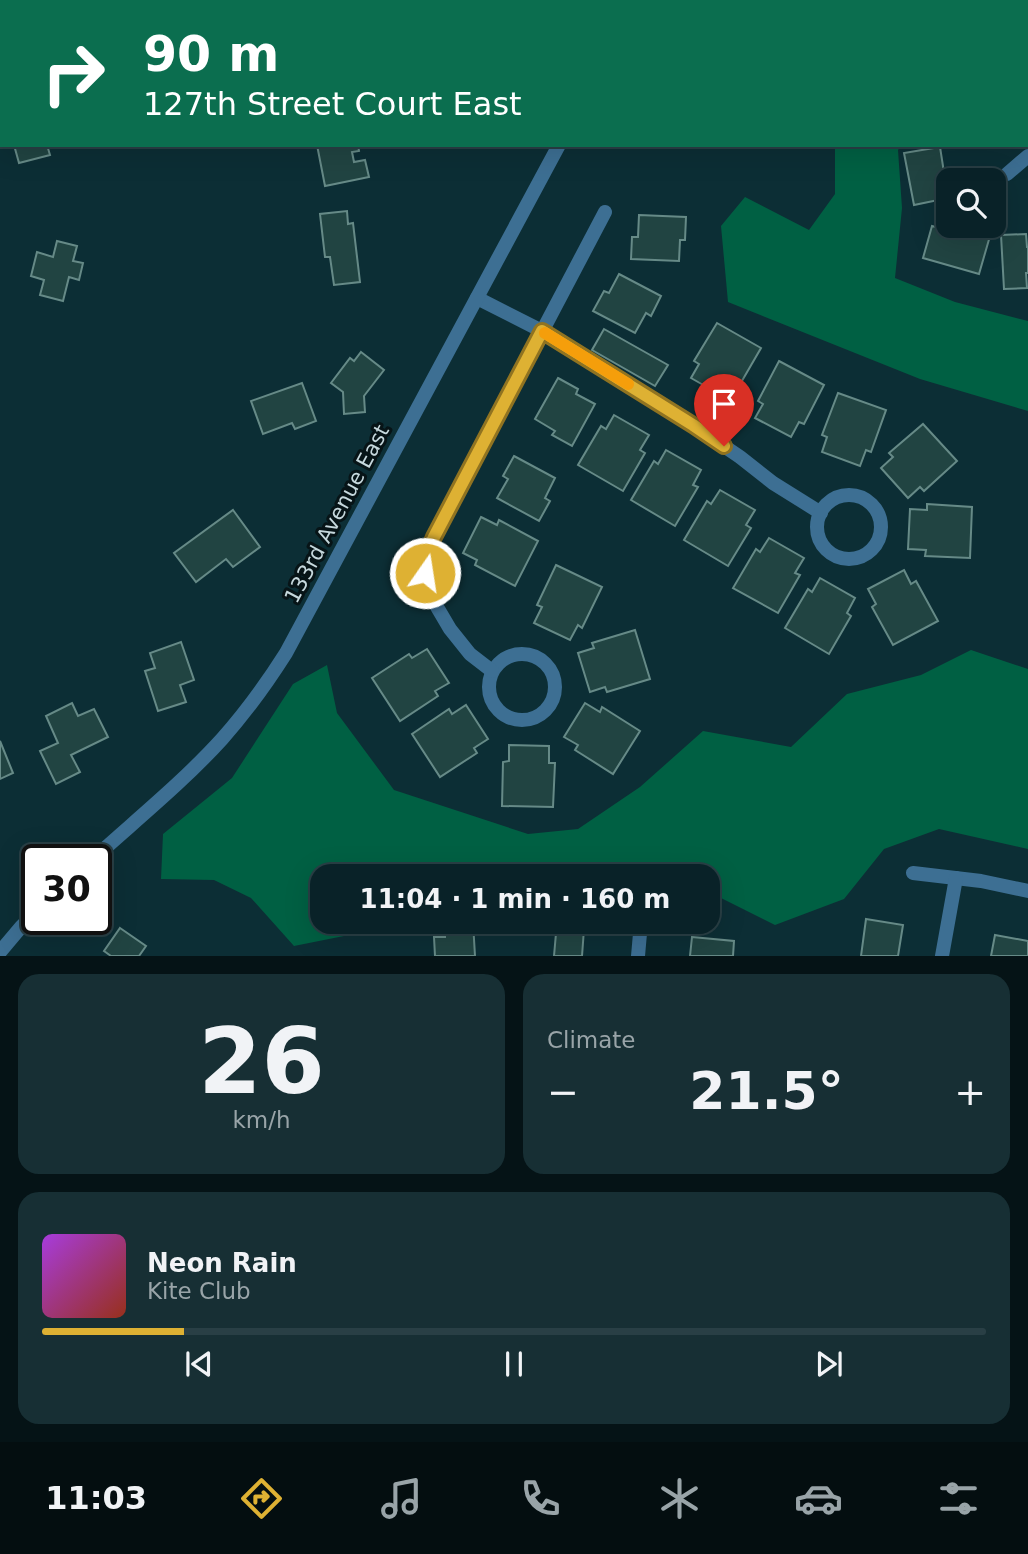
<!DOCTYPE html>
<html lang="en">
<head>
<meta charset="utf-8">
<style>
  :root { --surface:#092228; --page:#172f34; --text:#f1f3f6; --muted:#99a4a8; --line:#293f45; --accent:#deb133 }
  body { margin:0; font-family:"DejaVu Sans",sans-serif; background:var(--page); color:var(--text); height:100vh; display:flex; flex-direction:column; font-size:26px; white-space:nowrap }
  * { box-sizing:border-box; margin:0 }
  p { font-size:23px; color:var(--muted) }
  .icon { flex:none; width:38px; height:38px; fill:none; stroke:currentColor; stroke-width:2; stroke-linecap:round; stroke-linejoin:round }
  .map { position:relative; height:956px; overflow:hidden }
  .side { display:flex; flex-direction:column; gap:18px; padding:18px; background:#051316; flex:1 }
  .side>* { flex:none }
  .top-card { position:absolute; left:0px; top:0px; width:1029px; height:147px; box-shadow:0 7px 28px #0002,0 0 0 2px var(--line); background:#0b6e4f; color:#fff; overflow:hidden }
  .controls { position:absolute; left:936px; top:168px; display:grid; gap:14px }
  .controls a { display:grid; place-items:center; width:70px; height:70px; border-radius:14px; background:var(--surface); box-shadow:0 7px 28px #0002,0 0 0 2px var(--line); font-size:35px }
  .speed { position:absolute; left:21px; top:844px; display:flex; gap:14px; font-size:35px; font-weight:700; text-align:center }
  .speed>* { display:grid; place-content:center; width:91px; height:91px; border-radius:50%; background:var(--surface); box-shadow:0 7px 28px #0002,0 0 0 2px var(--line); line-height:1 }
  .speed .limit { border:4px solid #111; border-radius:10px; background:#fff; color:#111 }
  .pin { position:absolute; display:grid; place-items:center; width:60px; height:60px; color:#fff; margin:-72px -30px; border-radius:50% 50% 50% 0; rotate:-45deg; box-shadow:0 0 7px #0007 }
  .pin .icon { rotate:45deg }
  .me { position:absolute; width:77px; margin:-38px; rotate:13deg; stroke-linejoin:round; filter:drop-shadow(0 0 5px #0008) }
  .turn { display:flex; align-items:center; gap:24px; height:147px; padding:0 28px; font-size:32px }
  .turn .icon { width:91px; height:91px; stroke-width:2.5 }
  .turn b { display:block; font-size:49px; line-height:60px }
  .big { font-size:52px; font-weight:700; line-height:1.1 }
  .side .tile { flex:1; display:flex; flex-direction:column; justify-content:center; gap:10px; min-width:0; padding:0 24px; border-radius:21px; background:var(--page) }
  .side .dial { align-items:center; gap:0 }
  .dial b { font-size:91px; line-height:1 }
  .song { display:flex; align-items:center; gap:21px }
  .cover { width:84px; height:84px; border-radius:10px; background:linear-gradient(135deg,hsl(280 70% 55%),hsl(10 70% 35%)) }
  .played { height:7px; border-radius:4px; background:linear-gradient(90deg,var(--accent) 15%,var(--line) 15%) }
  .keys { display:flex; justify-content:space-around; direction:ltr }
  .heat { display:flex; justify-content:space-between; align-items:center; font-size:38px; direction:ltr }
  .side .tiles { flex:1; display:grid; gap:18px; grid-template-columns:1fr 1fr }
  .tile:last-child { grid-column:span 2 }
  .trip { position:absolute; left:310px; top:864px; width:410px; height:70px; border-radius:21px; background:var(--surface); box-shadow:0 7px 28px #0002,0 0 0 2px var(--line); font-weight:700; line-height:70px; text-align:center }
  .tab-bar { display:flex; height:112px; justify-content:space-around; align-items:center; background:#040e10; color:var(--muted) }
  .tab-bar .icon { width:49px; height:49px }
  .tab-bar .selected { color:var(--accent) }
  .tab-bar b { font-size:32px; color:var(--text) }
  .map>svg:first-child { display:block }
</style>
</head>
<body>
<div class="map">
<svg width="1028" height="956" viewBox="0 0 1028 956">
  <rect width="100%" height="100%" fill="#0c2e35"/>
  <!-- forest -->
  <g fill="#006043">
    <polygon points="835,145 902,145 898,150 902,208 895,278 955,302 1028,321 1028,411 920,379 728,302 721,226 745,197 809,230 835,194"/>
    <polygon points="971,650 1028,669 1028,849 939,829 884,849 844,899 775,925 707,891 707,877 322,877 322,922 376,922 364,932 294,946 251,898 214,880 161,879 163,834 232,778 293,684 327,665 337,713 394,790 528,834 578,829 640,787 703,731 791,747 847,694 921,675"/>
  </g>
  <!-- building -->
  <g fill="#214442" stroke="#668a87" stroke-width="2">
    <polygon points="14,145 47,145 50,155 19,163"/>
    <polygon points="317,145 358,145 359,151 352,152 354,162 365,160 369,177 325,186"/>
    <polygon points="940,147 948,198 914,205 904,153"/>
    <polygon points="347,211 348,224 353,223 360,282 334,285 330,257 325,257 320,214"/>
    <polygon points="639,215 686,217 685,240 680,240 679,261 631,259 632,237 638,237"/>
    <polygon points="932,226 964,235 966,230 990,236 979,274 923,258"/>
    <polygon points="1026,234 1027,247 1028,247 1028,273 1026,273 1027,288 1004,289 1001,235"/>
    <polygon points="57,241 77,246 73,261 83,263 79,280 69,277 63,301 40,295 44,280 31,276 37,252 53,257"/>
    <polygon points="619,274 661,296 651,316 646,313 635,333 593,311 604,291 609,293"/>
    <polygon points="717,323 761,348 739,386 734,384 726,398 691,378 699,364 694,361"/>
    <polygon points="604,329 668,365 655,386 592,350"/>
    <polygon points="361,352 384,370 364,396 365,412 344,414 343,392 331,383 350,358 354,361"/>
    <polygon points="779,361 824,385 804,424 799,422 791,437 755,418 763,404 758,401"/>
    <polygon points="558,378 578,389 576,394 595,404 572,446 552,435 555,431 535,419"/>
    <polygon points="302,383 316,421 295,429 292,423 263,434 251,401"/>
    <polygon points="838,393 886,410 871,452 866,450 860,466 822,452 827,437 822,435"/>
    <polygon points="614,415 649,435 640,450 645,453 623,491 578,465 601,426 606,429"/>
    <polygon points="923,424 957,461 924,491 920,487 908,498 881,468 893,457 889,453"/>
    <polygon points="666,450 701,470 693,485 698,487 675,526 631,500 654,461 658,464"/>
    <polygon points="514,456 555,478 545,498 550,501 539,521 497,498 508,479 503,476"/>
    <polygon points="720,490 755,510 746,525 751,528 728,566 684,540 707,501 711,504"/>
    <polygon points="927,504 972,507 970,558 925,556 926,550 908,549 910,509 927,510"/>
    <polygon points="233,510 260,547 233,567 226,559 196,582 174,553"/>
    <polygon points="481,517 497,525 499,520 538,541 515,586 475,565 477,560 463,553"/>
    <polygon points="769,538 804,558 795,573 800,575 778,613 733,588 756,549 760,552"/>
    <polygon points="556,565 602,587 582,628 578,625 570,640 534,623 542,607 537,605"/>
    <polygon points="904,570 911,584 916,581 938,621 893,645 872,607 876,604 868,589"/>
    <polygon points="820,578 855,598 847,613 851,616 829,654 785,628 808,589 812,592"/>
    <polygon points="635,630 650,679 607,692 605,687 590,692 578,653 594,648 592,643"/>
    <polygon points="181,642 194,680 180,685 186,702 158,711 145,671 155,668 150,653"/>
    <polygon points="427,649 449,683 435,691 438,696 400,721 372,678 409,654 412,658"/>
    <polygon points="72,703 78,716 94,709 108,737 71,755 80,772 56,784 40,751 58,743 46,716"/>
    <polygon points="585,703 600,712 602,707 640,731 613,774 575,750 578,745 564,737"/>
    <polygon points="466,705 488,739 474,748 477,753 440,777 412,734 449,709 452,714"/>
    <polygon points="0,741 13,773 0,779"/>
    <polygon points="509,745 549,746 549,763 555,763 553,807 502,806 503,762 509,761"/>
    <polygon points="866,919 903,925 898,956 861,956"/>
    <polygon points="473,922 475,956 435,956 434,937 445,937 445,923"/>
    <polygon points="557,922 595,922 594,930 584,929 582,956 554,956"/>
    <polygon points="120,928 146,946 139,956 111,956 104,951"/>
    <polygon points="995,935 1028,941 1028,956 991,956"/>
    <polygon points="692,937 734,941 733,956 690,956"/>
  </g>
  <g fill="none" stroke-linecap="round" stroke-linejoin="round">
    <!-- street -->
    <g stroke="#3d6f93" stroke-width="14">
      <polyline points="670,2 672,0"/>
      <polyline points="1027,2 1028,6"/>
      <polyline points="1007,174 1028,156"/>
      <polyline points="477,298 542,331 693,425 740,457 773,483 821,513"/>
      <circle cx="849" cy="527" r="32"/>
      <circle cx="522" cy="687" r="33"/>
      <polyline points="492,671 470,654 450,629 427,590 425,559 434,537 605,212"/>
      <path d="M93,859C136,820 183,782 222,739C246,712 267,683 286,653L559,145"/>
      <polyline points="913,873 981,881 1028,891"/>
      <polyline points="0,952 21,927 37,911"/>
      <polyline points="638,956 641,922"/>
      <polyline points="942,956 956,878"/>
    </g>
  </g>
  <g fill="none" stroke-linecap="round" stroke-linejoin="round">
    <defs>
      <polyline id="route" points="425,573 425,559 434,537 542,331 693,425 724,446"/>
    </defs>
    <!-- route casing -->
    <use href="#route" stroke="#907321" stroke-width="18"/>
    <!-- route -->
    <use href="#route" stroke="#deb133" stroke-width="12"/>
    <!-- slow -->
    <polyline stroke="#f59e0b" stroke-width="12" points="545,333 628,384"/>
  </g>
  <g text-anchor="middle" stroke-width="6" stroke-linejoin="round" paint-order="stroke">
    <!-- street labels -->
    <g font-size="21" fill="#c6d8dd" stroke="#071417">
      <text transform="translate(337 514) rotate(-62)" y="7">133rd Avenue East</text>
    </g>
  </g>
</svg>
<div class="controls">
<a><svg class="icon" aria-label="search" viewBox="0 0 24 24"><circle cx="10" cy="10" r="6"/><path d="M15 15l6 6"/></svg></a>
</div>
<div class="speed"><div class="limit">30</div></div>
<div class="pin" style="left:724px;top:446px;background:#d93025"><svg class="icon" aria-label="arrive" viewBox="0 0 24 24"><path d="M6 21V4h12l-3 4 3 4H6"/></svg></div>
<svg class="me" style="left:425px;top:573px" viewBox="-20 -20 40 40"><circle r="17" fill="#deb133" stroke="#fff" stroke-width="3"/><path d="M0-11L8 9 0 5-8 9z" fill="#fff"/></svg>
<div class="trip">11:04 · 1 min · 160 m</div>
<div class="top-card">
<div class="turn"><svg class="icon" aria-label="right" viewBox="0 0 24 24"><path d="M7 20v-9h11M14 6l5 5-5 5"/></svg><div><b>90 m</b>127th Street Court East</div></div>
</div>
</div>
<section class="side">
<div class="tiles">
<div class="tile dial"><b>26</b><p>km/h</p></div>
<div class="tile"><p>Climate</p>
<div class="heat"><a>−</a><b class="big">21.5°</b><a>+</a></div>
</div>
<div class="tile">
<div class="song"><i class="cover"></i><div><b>Neon Rain</b><p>Kite Club</p></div></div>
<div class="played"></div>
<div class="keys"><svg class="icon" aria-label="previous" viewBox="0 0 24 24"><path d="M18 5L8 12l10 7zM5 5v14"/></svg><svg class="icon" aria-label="pause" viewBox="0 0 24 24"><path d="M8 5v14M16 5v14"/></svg><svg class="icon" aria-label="next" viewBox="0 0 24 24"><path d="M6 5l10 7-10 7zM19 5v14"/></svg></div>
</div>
</div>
</section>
<nav class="tab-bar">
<b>11:03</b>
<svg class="icon selected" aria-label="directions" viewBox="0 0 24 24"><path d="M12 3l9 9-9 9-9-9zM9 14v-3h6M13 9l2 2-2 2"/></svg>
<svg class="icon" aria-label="music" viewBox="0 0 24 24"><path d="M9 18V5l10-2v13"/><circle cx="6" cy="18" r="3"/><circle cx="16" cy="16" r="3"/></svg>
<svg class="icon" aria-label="phone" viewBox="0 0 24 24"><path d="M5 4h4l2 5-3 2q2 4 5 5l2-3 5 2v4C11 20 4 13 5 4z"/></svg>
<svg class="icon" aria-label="climate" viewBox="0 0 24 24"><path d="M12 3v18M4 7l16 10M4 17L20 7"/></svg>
<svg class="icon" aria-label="car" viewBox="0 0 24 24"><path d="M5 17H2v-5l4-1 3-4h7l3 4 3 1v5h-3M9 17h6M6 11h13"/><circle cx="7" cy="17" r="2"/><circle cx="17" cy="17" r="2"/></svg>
<svg class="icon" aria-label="filters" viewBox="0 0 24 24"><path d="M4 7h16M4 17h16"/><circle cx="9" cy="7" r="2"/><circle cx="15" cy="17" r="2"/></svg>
</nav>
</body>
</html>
